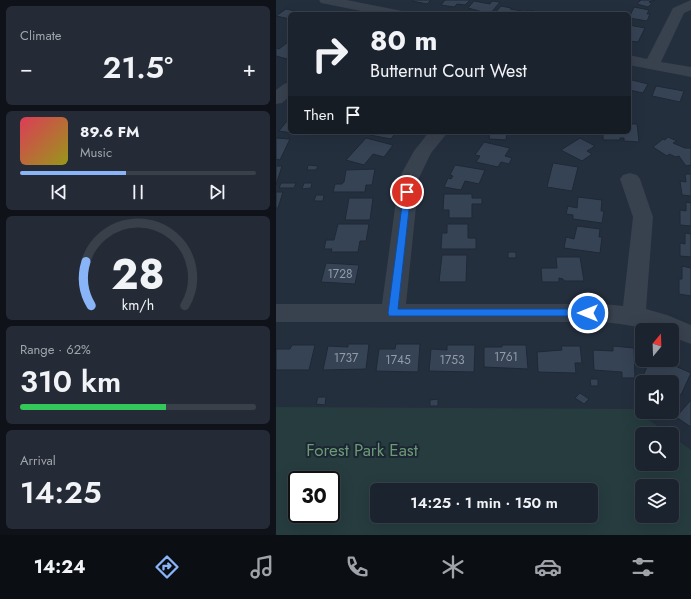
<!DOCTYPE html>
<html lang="en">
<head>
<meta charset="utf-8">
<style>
  :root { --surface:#1b232e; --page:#242b36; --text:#f1f3f6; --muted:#a0a4aa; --line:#39404a; --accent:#8ab4f8 }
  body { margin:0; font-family:Jost,sans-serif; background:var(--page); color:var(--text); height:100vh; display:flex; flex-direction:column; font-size:15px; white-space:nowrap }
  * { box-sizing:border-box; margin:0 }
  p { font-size:13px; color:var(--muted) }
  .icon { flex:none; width:22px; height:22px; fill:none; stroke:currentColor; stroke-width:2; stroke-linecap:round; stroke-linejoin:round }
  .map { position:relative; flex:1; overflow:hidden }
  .panel { display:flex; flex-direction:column; gap:6px; padding:6px; background:#0f1319; width:276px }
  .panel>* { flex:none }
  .banner { position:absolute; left:12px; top:12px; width:343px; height:122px; border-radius:6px; box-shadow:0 4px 16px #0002,0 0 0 1px var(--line); background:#1b232e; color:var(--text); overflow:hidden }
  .needle { width:26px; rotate:19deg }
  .tools { position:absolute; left:359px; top:323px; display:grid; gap:8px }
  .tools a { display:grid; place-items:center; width:44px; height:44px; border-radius:6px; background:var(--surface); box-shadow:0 4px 16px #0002,0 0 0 1px var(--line); font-size:20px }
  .speed { position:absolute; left:12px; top:471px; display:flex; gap:8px; font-size:20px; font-weight:700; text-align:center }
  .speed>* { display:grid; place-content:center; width:52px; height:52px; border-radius:50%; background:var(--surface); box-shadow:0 4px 16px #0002,0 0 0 1px var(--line); line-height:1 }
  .speed .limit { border:2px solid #111; border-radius:6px; background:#fff; color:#111 }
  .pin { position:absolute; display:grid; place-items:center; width:34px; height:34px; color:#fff; margin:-17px; border:2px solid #fff; border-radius:50%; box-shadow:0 1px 4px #0007 }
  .me { position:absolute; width:44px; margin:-22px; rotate:270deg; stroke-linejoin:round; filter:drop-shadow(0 0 3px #0008) }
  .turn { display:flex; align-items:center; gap:14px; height:84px; padding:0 16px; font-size:18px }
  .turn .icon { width:52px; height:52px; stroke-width:2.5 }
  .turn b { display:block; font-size:28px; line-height:34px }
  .then { display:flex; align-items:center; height:38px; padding:0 16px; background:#0003; gap:8px; font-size:15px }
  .big { font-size:30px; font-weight:600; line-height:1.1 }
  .panel .tile { flex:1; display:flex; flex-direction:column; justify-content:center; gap:6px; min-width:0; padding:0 14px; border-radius:6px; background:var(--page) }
  .panel .dial { align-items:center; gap:0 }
  .dial svg { height:104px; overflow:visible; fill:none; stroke:var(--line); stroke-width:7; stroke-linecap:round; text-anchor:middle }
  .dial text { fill:var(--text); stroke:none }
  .song { display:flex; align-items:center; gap:12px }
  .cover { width:48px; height:48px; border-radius:6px; background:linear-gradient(135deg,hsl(350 70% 55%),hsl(60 70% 35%)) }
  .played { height:4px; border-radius:2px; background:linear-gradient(90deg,var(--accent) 45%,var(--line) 45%) }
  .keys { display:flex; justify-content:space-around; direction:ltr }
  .heat { display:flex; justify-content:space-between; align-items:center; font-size:22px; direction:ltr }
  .charge { height:6px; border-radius:3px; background:linear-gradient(90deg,#34c759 62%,var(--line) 0) }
  .trip { position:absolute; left:94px; top:483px; width:228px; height:40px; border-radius:6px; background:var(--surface); box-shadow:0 4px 16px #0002,0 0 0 1px var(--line); font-weight:600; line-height:40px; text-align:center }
  .tab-bar { display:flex; height:64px; justify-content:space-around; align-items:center; background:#0b0e12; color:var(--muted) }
  .tab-bar .icon { width:28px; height:28px }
  .tab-bar .on { color:var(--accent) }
  .tab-bar b { font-size:18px; color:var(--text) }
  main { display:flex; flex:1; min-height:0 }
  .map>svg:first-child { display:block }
</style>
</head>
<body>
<main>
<section class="panel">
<div class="tile"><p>Climate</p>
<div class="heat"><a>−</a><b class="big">21.5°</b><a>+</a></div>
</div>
<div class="tile">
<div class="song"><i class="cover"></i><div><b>89.6 FM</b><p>Music</p></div></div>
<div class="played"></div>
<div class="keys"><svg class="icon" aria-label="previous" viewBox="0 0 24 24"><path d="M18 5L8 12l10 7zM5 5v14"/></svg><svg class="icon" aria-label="pause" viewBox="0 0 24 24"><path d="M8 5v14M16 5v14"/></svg><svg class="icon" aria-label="next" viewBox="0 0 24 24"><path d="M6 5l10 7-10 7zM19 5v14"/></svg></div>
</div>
<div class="tile dial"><svg viewBox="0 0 100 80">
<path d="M14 69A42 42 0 1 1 86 69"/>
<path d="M14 69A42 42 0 0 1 10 35" stroke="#8ab4f8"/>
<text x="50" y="56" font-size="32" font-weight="700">28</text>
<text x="50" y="72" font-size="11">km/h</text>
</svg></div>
<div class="tile"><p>Range · 62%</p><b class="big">310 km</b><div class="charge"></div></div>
<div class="tile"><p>Arrival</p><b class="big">14:25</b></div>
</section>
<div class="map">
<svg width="415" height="535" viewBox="0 0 415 535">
  <rect width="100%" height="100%" fill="#242f3e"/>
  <!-- green -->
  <path fill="#263c3f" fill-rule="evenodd" d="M0,407L357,409L393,434H366V464H396V436L415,450V535H0ZM21,480H55V514H21ZM366,486H396V516H366ZM101,490H315V516H101Z"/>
  <!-- building -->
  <g fill="#364354" stroke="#1f2835">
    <polygon points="137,0 155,0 151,4 136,1"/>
    <polygon points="169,0 194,0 189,5 181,4 178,7 165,5"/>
    <polygon points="363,0 379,0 373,2 376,3 372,7 361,4 365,0"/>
    <polygon points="198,1 214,4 216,1 224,2 214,14 192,8"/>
    <polygon points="225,6 235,8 234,9 246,11 244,14 219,13"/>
    <polygon points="358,7 373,10 371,14 374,14 371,21 353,18"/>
    <polygon points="10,9 19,11 35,14 14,14 14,19 0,16"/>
    <polygon points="252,10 267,13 249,14"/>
    <polygon points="353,25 369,28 362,42 353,41"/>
    <polygon points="12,42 14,43 14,57 11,59 0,56 0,48 3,49"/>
    <polygon points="356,80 372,84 367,93 353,90 353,81"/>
    <polygon points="380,86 408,91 404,102 376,96"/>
    <polygon points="11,121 14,122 14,132 24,132 22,134 3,131"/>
    <polygon points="353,124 361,124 363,142 348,141 348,138 344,138 344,140 327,140 327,132 353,132"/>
    <polygon points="96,132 120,132 115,139 94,135"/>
    <polygon points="214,132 231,132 230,140 213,139"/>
    <polygon points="392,137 401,141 397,143 409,148 415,148 415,165 410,166 403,156 400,157 393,154 391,156 377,147 387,139 389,140"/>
    <polygon points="0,138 14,139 4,160 0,159"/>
    <polygon points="90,138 117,145 108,157 97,154 88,165 70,160"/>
    <polygon points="304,138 319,146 311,151 316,154 306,161 285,150"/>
    <polygon points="208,142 234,148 229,156 236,158 233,164 225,162 222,167 200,162 204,156 199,155"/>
    <polygon points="277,163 302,167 296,191 271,187"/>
    <polygon points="32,165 42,166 40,170 31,170"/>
    <polygon points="179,165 209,170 203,184 189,181 185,190 168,187 172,178 175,179 177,176 174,175"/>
    <polygon points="0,166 6,166 0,185"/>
    <polygon points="99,169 96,185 90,185 89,192 57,192 59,184 66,184 68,182 70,170"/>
    <polygon points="409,174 415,174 415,196 406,195 404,181 410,182"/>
    <polygon points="5,183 20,183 18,188 3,188"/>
    <polygon points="28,183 36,183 35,188 26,189"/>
    <polygon points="0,192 7,192 2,208 0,208"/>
    <polygon points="168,194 196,194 196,198 206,198 206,204 196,204 196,218 173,218 173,210 167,210"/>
    <polygon points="40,195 48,195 47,201 38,201"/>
    <polygon points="302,197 326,200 325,211 328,211 326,223 297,219 297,215 290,214 292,206 301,208"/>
    <polygon points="73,198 97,198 94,220 69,220"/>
    <polygon points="410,202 415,203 415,226 404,225 404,210 410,211"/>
    <polygon points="62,224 93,224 90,241 84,241 82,252 55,252 56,249 48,249 50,240 58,240"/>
    <polygon points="171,224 192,224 192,238 200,238 200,249 165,249 166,233 171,233"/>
    <polygon points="301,226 324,229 323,237 326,237 324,253 288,248 290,237 298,239"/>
    <polygon points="409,233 415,234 415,257 404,256 404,243 409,244"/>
    <rect x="232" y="252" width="8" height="6"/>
    <polygon points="166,255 191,255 190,282 163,282"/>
    <polygon points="280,257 304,257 308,281 288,281 287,279 283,278 283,282 266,282 265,268 281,268"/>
    <polygon points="50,263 83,265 79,284 45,282"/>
    <polygon points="406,266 415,268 415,296 403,294 403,279 406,279"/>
    <polygon points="72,344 93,344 90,369 47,370 52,346 72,347"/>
    <polygon points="120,344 144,344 142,372 100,371 103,349 119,349"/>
    <polygon points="16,345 39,345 33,370 0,370 0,349 14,349"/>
    <polygon points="171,345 199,345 198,372 153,371 155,349 171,350"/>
    <polygon points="226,345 250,345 252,369 208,367 208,347 226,347"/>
    <polygon points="285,346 304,346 306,363 299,363 300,373 262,372 261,352 286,350"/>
    <polygon points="337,346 358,348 359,378 346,378 346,372 318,370 317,350 337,351"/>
    <polygon points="374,360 381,360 394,365 395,364 415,373 405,395 396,391 396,382 375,382 366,378"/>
    <polygon points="314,379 322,379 322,386 315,386"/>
    <polygon points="304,393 313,399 308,404 299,398"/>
    <polygon points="42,397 50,397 49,405 40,404"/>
    <polygon points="162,399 162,406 154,406 154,400"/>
    <polygon points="415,400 415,427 400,417"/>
  </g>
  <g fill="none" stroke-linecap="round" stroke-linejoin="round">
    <!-- minor -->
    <g fill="#38414e" fill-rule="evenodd">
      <polygon points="43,0 71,0 126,11 128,14 100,14 45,3"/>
      <polygon points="415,0 415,10 408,13 385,62 415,67 415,77 353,65 353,55 371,59 397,8"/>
      <polygon points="14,82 14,96 6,103 0,104 0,90 8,84"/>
      <path d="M153,132H172L155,153L143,178L130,304H327L347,306L357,217L344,179L347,175L354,173L361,175L364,179L377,217L370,309L391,315L415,325V344L396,337V330C374,330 350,324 327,322H0V304H106L123,178L138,151Z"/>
    </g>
  </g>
  <!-- route -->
  <polygon fill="#1a73e8" stroke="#114b97" points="128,190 134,190 135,192 122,309 312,309 316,310 317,313 316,316 113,316 112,313"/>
  <g text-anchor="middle" stroke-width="4" stroke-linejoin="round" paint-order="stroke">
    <!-- number labels -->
    <g font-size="12" fill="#929caa">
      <text x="64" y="278">1728</text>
      <text x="230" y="361">1761</text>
      <text x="70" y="362">1737</text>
      <text x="122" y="364">1745</text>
      <text x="176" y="364">1753</text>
    </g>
    <!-- near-park labels -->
    <g font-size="17" fill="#6b9a76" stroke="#1d2633">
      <text x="86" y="456">Forest Park East</text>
    </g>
  </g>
</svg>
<div class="tools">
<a><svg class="needle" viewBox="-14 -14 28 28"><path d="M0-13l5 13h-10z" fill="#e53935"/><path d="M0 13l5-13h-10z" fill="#a0a4aa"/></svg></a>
<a><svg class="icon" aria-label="sound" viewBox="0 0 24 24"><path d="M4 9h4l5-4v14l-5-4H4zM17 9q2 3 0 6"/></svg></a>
<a><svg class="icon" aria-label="search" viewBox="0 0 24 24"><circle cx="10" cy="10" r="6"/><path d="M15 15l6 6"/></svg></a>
<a><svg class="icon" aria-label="layers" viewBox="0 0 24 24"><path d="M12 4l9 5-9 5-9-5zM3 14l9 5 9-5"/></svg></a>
</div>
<div class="speed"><div class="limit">30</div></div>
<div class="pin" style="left:131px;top:192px;background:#d93025"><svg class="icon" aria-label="arrive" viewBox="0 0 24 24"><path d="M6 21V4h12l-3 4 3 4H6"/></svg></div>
<svg class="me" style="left:312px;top:313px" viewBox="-20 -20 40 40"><circle r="17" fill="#1a73e8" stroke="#fff" stroke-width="3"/><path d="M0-11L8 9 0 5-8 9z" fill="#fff"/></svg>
<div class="trip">14:25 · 1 min · 150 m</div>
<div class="banner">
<div class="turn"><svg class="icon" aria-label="right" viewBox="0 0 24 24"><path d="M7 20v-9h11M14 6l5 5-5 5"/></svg><div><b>80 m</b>Butternut Court West</div></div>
<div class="then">Then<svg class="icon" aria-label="arrive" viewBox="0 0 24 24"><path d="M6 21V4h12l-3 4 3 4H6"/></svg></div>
</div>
</div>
</main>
<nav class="tab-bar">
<b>14:24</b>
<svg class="icon on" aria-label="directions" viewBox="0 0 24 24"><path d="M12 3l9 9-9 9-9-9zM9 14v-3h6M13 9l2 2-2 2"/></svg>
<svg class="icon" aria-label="music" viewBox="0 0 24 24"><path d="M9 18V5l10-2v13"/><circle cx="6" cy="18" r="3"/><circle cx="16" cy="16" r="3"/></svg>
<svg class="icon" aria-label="phone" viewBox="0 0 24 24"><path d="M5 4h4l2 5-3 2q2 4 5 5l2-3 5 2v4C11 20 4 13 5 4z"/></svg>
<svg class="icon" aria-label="climate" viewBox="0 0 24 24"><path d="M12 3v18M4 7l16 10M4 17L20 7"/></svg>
<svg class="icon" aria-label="car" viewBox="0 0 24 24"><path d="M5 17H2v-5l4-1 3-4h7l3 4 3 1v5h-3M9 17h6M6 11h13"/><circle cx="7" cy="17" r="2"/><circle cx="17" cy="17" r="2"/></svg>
<svg class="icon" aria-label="filters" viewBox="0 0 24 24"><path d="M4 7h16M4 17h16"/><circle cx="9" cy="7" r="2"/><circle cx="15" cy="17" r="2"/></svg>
</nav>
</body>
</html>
